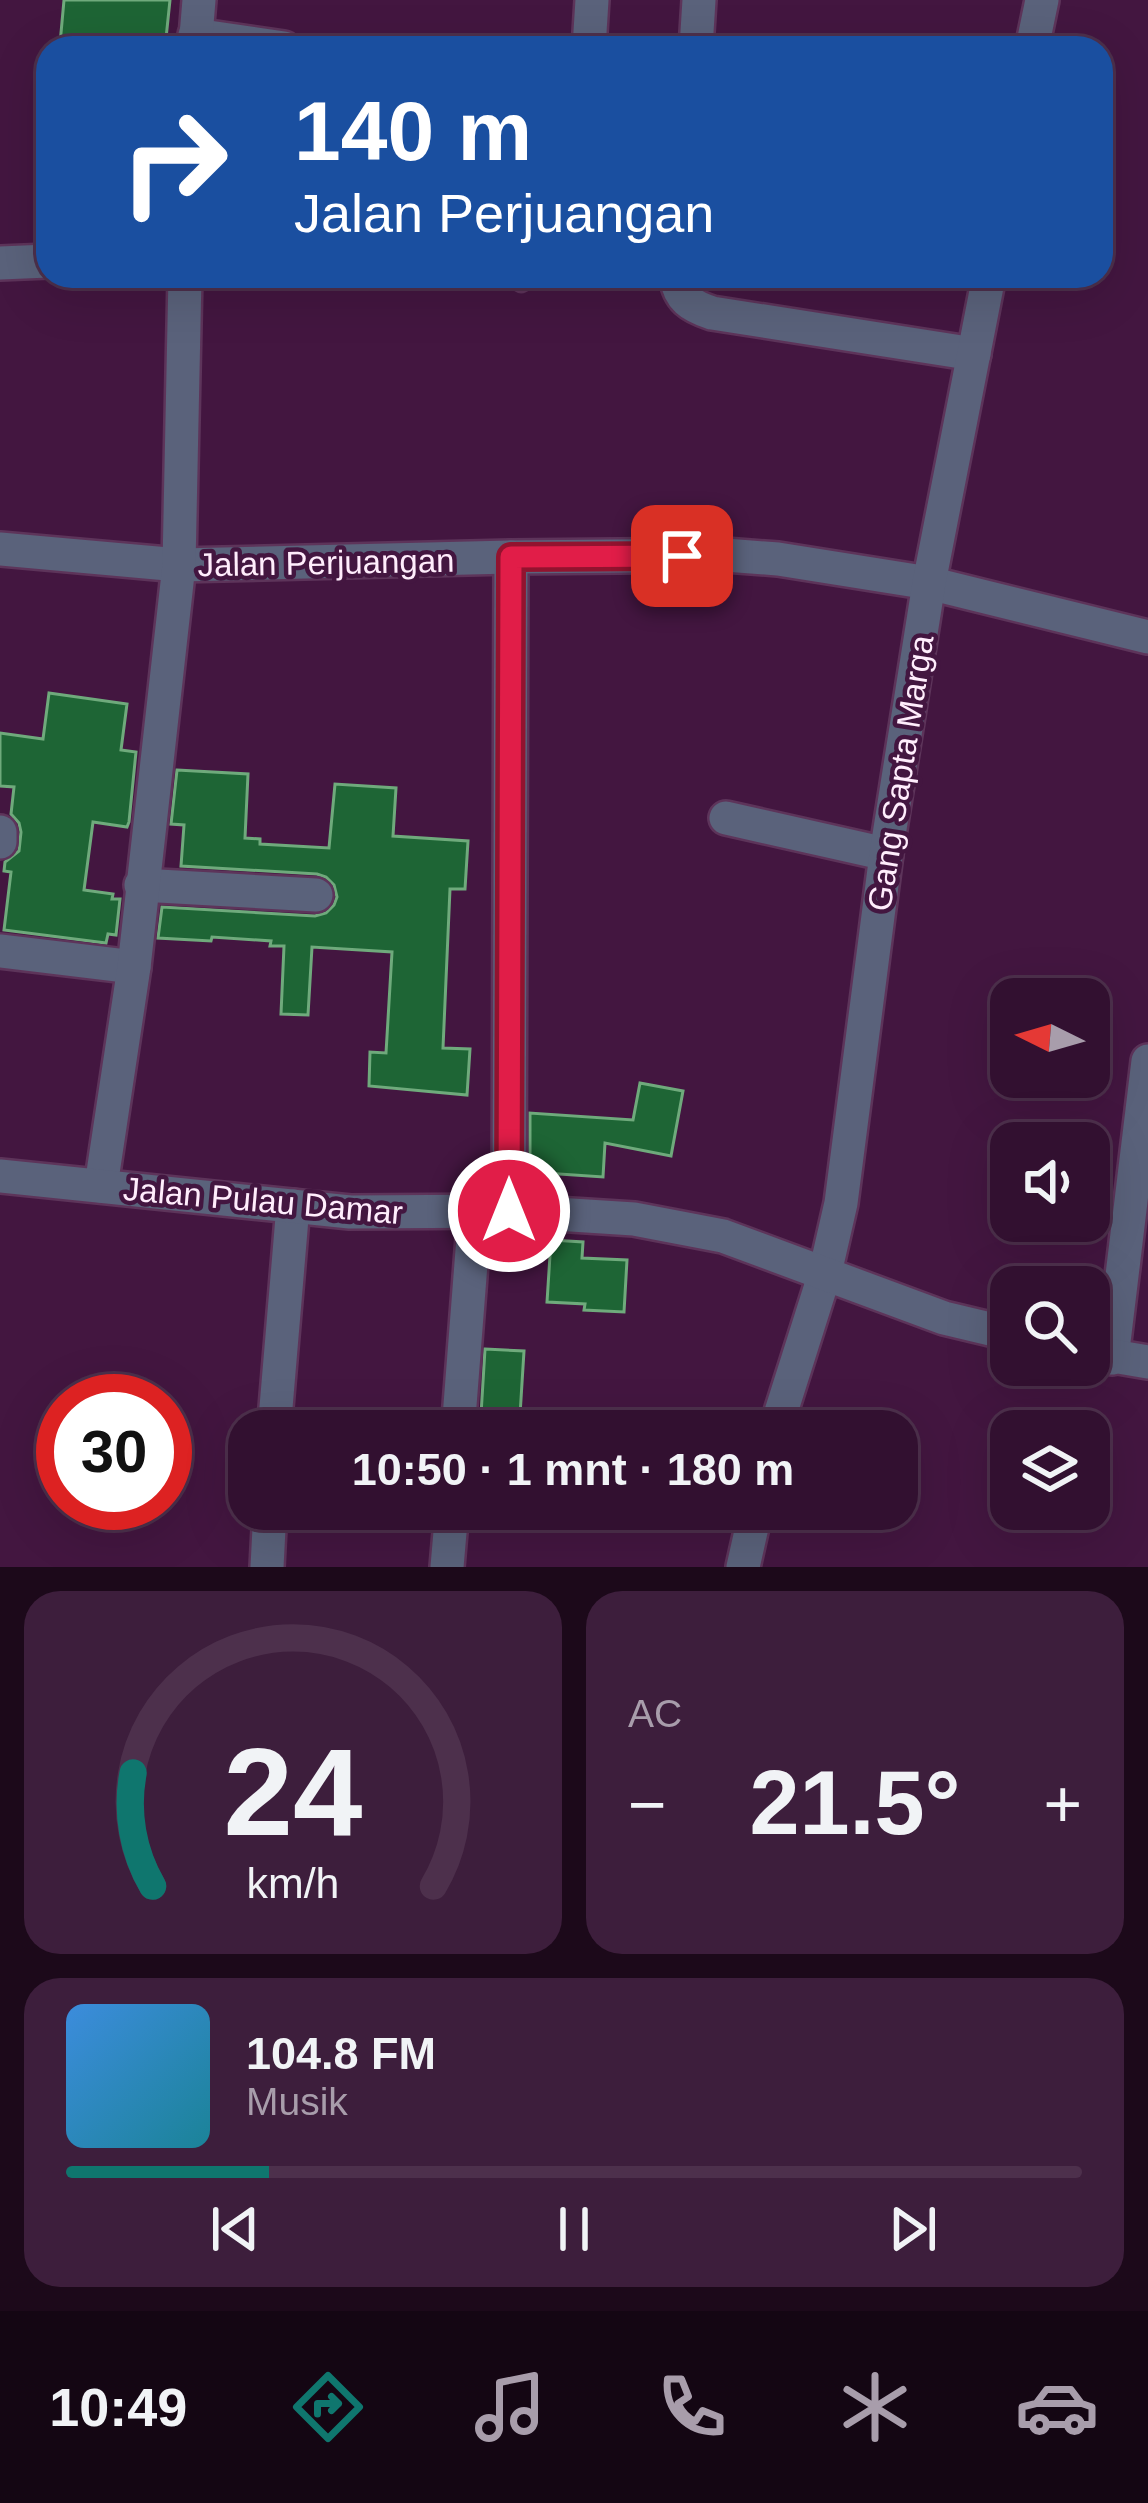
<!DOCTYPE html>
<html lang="id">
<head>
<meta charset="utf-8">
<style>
  :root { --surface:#321030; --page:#3d1e3c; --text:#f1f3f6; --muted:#a89dab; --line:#4d304c; --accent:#0f766e }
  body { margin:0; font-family:Helvetica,sans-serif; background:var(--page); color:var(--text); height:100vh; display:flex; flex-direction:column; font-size:45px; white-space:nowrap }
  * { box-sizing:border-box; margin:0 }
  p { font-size:39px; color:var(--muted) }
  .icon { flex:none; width:66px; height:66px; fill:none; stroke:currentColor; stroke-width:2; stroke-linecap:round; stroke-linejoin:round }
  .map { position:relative; height:1567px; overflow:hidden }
  .details { display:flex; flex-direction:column; gap:24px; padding:24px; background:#1c091a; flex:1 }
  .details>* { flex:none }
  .top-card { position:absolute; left:36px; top:36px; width:1077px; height:252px; border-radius:36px; box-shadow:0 12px 48px #0002,0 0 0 3px var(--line); background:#1a4fa0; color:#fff; overflow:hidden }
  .needle { width:78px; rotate:275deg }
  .controls { position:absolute; left:990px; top:978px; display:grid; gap:24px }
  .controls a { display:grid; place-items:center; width:120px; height:120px; border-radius:24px; background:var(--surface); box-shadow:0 12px 48px #0002,0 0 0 3px var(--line); font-size:60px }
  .speed { position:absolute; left:36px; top:1374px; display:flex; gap:24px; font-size:60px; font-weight:700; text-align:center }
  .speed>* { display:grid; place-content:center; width:156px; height:156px; border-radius:50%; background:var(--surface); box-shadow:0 12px 48px #0002,0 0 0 3px var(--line); line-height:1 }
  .speed .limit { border:18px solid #d22; background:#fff; color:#111 }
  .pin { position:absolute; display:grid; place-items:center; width:102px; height:102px; color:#fff; margin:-51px; border-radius:24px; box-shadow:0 6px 18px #0006 }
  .me { position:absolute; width:132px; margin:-66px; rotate:0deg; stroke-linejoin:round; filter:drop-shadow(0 0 9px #0008) }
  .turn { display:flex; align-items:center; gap:42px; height:252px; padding:0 60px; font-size:54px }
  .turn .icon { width:156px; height:156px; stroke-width:2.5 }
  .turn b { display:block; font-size:84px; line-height:102px }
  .big { font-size:90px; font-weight:700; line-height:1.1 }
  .details .card { flex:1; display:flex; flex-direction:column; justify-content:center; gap:18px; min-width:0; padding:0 42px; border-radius:36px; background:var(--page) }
  .details .dial { align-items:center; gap:0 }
  .dial svg { height:312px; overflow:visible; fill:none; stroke:var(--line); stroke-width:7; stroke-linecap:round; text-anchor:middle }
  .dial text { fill:var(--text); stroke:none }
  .song { display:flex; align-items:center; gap:36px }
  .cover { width:144px; height:144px; border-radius:18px; background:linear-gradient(135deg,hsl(210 70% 55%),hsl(190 70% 35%)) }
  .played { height:12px; border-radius:6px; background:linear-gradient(90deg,var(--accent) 20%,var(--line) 20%) }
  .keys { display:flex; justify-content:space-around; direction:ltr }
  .heat { display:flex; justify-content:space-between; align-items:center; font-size:66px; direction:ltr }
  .details .tiles { flex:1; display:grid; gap:24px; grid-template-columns:1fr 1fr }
  .card:last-child { grid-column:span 2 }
  .trip { position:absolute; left:228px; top:1410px; width:690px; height:120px; border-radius:36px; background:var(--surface); box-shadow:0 12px 48px #0002,0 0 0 3px var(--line); font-weight:700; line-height:120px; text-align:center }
  .menu { display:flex; height:192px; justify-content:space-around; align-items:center; background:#140613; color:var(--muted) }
  .menu .icon { width:84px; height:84px }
  .menu .active { color:var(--accent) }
  .menu b { font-size:54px; color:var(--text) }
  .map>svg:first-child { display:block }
</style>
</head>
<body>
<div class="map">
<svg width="1148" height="1567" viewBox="0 0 1148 1567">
  <rect width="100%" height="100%" fill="#431640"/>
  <!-- building -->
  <g fill="#1e6535" stroke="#6faa7c" stroke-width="3">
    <polygon points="64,0 170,0 165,48 96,48 60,44"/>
    <polygon points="49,693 127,704 121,750 136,752 129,822 127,827 93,822 84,890 113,894 112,899 120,899 116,935 108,934 106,943 4,930 11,872 4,871 5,862 19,851 21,832 19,823 11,814 14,787 0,786 0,733 43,739"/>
    <polygon points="177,770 248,774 245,838 260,839 260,844 329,848 335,784 396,788 393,836 468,841 465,889 450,889 443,1048 470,1049 467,1095 369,1086 370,1052 386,1053 392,952 312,947 308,1015 281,1014 284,946 270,946 271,941 212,937 211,941 158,938 162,907 315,916 326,913 334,905 337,897 334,885 326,877 317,874 181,866 184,825 171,824"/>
    <polygon points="640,1083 683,1091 671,1156 605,1143 603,1177 530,1172 530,1113 633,1120"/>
    <polygon points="551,1240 583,1242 582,1258 627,1260 624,1312 584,1310 585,1304 547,1302"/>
    <polygon points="485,1349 524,1351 519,1431 480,1431"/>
  </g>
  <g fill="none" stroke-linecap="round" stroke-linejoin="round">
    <defs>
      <polyline id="service" points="521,283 534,276"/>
      <g id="minor">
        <polyline points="195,35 284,48"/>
        <polyline points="195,48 199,0"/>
        <polyline points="589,48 592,0"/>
        <polyline points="696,48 699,0"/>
        <polyline points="1032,48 1042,0"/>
        <polyline points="0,263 48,261"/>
        <path d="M676,276C679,299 691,306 712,313L974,354"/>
        <polyline points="0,549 179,565 511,557 725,555 778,559 929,583 1148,637"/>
        <polyline points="726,818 886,854"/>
        <polyline points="0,832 0,842"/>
        <polyline points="141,885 316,895"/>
        <polyline points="0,951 134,967"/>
        <polyline points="101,1186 134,967 179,565 185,276"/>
        <polyline points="509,1211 511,557"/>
        <polyline points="1112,1358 1148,1061"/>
        <polyline points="274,1431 293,1206"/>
        <polyline points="458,1431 475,1212"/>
        <polyline points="775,1431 825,1273 841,1203 886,854 929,583 989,276"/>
        <polyline points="267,1567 270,1509"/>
        <polyline points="447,1567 452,1509"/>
        <polyline points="743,1567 756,1509"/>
      </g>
      <g id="tertiary">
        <polyline points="0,1176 350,1212 509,1211 634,1219 723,1236 944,1318 1011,1334"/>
        <polyline points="1089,1352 1148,1362"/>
      </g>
    </defs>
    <!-- service casing -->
    <use href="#service" stroke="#5d345a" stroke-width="21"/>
    <!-- minor casing -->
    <use href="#minor" stroke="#5d345a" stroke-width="38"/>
    <!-- tertiary casing -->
    <use href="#tertiary" stroke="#5d345a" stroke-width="38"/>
    <!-- service -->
    <use href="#service" stroke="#5a627b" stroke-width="16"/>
    <!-- minor -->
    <use href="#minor" stroke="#5a627b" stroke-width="33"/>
    <!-- tertiary -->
    <use href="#tertiary" stroke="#5a627b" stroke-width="33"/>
  </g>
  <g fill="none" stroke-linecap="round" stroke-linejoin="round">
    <defs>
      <polyline id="route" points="509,1211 511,557 682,556"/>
    </defs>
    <!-- route casing -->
    <use href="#route" stroke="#92132f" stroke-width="30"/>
    <!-- route -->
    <use href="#route" stroke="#e11d48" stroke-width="21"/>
  </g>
  <g text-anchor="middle" stroke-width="9" stroke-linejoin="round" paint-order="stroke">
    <!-- street labels -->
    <g font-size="33" fill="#ffedfc" stroke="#431640">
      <text transform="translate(326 562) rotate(-1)" y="12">Jalan Perjuangan</text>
      <text transform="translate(900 773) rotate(-81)" y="12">Gang Sapta Marga</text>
      <text transform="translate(263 1200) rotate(5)" y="12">Jalan Pulau Damar</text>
    </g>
  </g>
</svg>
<div class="controls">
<a><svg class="needle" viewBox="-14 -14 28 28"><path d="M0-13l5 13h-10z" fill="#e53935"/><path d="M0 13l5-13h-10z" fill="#a89dab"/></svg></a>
<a><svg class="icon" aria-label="sound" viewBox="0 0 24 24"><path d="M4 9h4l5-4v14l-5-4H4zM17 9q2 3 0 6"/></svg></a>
<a><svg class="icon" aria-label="search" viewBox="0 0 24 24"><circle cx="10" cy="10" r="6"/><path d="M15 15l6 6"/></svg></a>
<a><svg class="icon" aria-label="layers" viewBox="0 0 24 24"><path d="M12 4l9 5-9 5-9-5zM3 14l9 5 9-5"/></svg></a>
</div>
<div class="speed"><div class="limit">30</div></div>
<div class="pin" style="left:682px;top:556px;background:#d93025"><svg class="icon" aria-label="arrive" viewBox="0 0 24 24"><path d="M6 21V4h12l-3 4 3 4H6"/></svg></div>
<svg class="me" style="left:509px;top:1211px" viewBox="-20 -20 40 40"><circle r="17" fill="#e11d48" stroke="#fff" stroke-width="3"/><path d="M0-11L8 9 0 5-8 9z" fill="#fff"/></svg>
<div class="trip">10:50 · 1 mnt · 180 m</div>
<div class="top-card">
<div class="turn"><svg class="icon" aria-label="right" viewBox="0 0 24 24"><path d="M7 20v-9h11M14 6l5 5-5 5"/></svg><div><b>140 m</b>Jalan Perjuangan</div></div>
</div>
</div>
<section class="details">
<div class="tiles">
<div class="card dial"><svg viewBox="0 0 100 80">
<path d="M14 69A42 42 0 1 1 86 69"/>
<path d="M14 69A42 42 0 0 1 9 40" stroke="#0f766e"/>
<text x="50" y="56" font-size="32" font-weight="700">24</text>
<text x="50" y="72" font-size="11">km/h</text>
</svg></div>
<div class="card"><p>AC</p>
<div class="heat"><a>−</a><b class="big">21.5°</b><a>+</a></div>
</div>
<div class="card">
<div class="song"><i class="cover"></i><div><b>104.8 FM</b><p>Musik</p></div></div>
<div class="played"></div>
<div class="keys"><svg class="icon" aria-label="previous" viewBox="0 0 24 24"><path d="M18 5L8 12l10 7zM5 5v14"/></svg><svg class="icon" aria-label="pause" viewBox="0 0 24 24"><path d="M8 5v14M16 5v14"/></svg><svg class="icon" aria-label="next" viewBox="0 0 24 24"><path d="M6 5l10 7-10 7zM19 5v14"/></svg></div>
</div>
</div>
</section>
<nav class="menu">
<b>10:49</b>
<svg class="icon active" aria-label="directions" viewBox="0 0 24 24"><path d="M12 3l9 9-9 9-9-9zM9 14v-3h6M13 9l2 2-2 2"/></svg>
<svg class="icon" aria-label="music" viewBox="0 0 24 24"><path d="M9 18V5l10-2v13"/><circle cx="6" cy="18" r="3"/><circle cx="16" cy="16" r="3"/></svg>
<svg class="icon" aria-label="phone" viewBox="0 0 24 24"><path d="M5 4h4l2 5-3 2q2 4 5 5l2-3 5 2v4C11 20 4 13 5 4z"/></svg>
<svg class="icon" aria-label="climate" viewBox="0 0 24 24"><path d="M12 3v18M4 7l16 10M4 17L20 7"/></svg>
<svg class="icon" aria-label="car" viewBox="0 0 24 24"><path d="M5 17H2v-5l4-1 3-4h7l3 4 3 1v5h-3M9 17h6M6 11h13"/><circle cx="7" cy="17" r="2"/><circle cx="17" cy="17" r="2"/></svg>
</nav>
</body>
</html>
